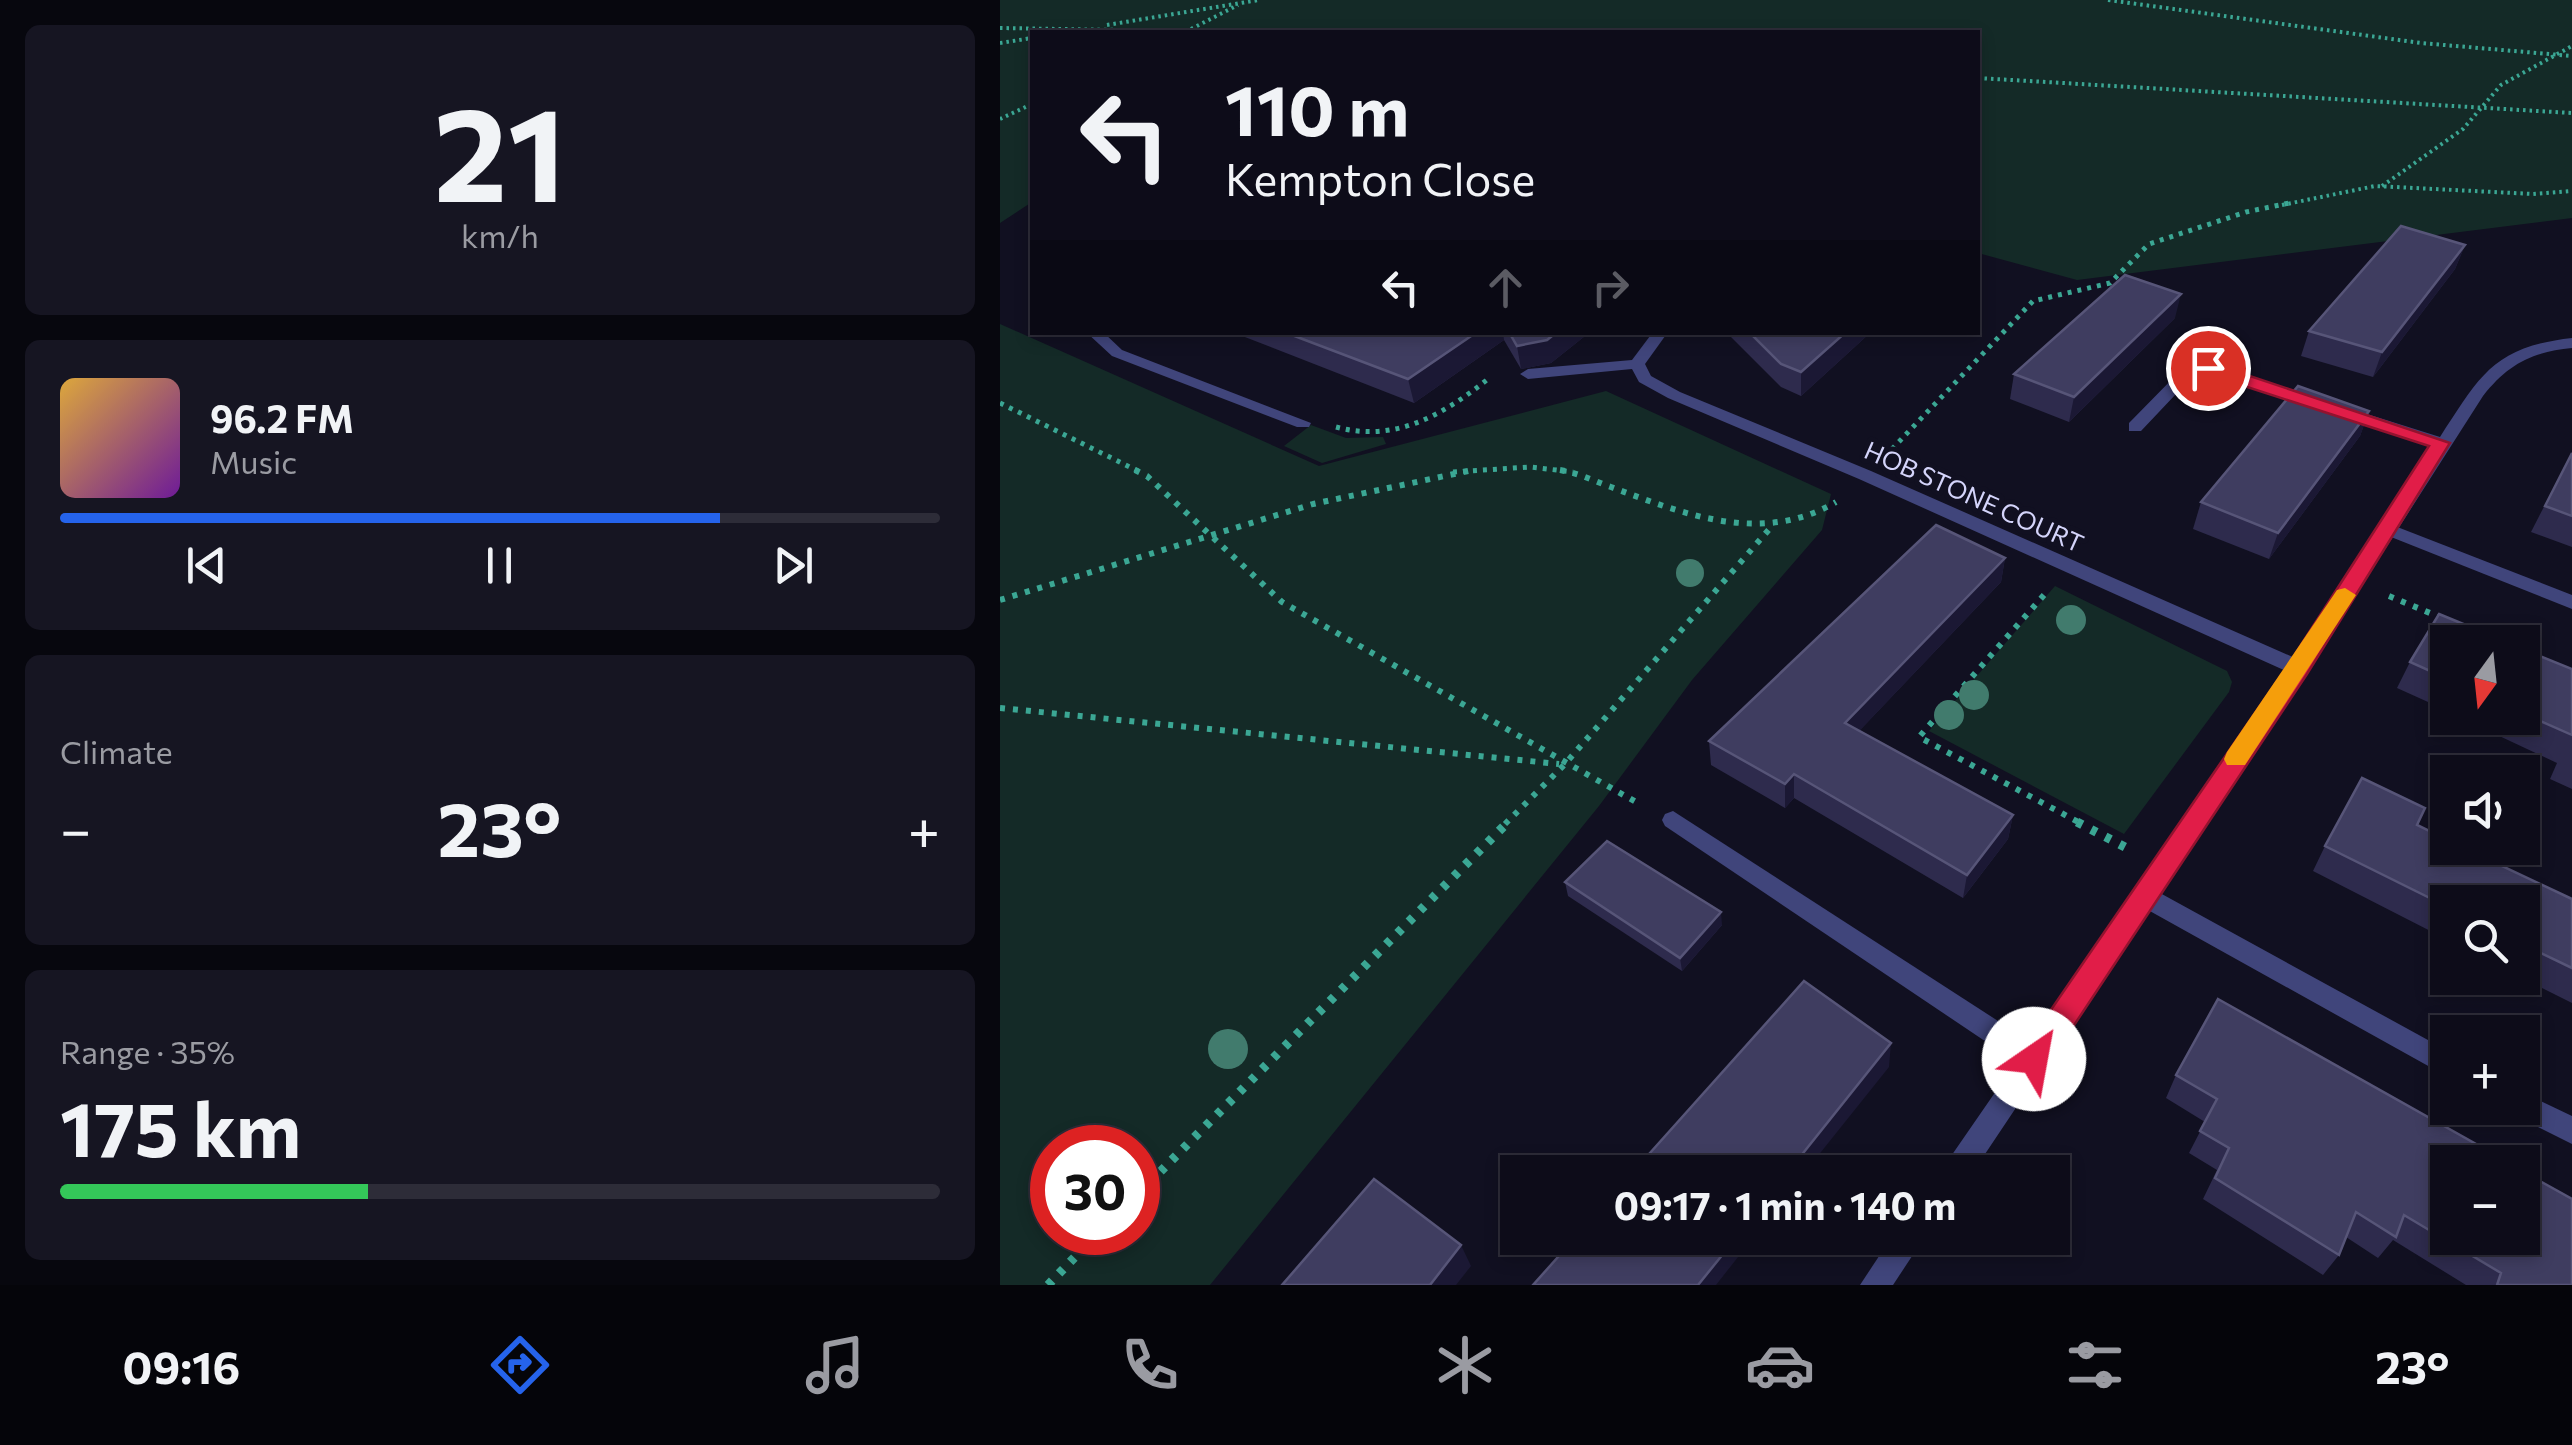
<!DOCTYPE html>
<html lang="en">
<head>
<meta charset="utf-8">
<style>
  :root { --surface:#0d0c19; --page:#161522; --text:#f1f3f6; --muted:#9a9ba2; --line:#2d2c38; --accent:#2563eb }
  body { margin:0; font-family:Commissioner,sans-serif; background:var(--page); color:var(--text); height:100vh; display:flex; flex-direction:column; font-size:38px; white-space:nowrap }
  * { box-sizing:border-box; margin:0 }
  p { font-size:32px; color:var(--muted) }
  .icon { flex:none; width:55px; height:55px; fill:none; stroke:currentColor; stroke-width:2; stroke-linecap:round; stroke-linejoin:round }
  .map { position:relative; flex:1; overflow:hidden }
  .details { display:flex; flex-direction:column; gap:25px; padding:25px; background:#07070e; width:1000px }
  .details>* { flex:none }
  .banner { position:absolute; left:30px; top:30px; width:950px; height:305px; border-radius:0px; box-shadow:0 5px 15px #0003,0 0 0 2px var(--line); background:#0d0c19; color:var(--text); overflow:hidden }
  .needle { width:65px; rotate:195deg }
  .buttons { position:absolute; left:1430px; top:625px; display:grid; gap:20px }
  .buttons a { display:grid; place-items:center; width:110px; height:110px; border-radius:0px; background:var(--surface); box-shadow:0 5px 15px #0003,0 0 0 2px var(--line); font-size:50px }
  .speed { position:absolute; left:30px; top:1125px; display:flex; gap:20px; font-size:50px; font-weight:700; text-align:center }
  .speed>* { display:grid; place-content:center; width:130px; height:130px; border-radius:50%; background:var(--surface); box-shadow:0 5px 15px #0003,0 0 0 2px var(--line); line-height:1 }
  .speed .limit { border:15px solid #d22; background:#fff; color:#111 }
  .pin { position:absolute; display:grid; place-items:center; width:85px; height:85px; color:#fff; margin:-42px; border:5px solid #fff; border-radius:50%; box-shadow:0 2px 10px #0007 }
  .me { position:absolute; width:110px; margin:-55px; rotate:33deg; stroke-linejoin:round; filter:drop-shadow(0 0 8px #0008) }
  .turn { display:flex; align-items:center; gap:35px; height:210px; padding:0 30px; font-size:45px }
  .turn .icon { width:130px; height:130px; stroke-width:2.5 }
  .turn b { display:block; font-size:70px; line-height:85px }
  .lanes { display:flex; align-items:center; height:95px; padding:0 30px; background:#0003; justify-content:center; gap:50px; direction:ltr }
  .lanes .off { opacity:.35 }
  .big { font-size:75px; font-weight:700; line-height:1.1 }
  .details .tile { flex:1; display:flex; flex-direction:column; justify-content:center; gap:15px; min-width:0; padding:0 35px; border-radius:15px; background:var(--page) }
  .details .dial { align-items:center; gap:0 }
  .dial b { font-size:130px; line-height:1 }
  .song { display:flex; align-items:center; gap:30px }
  .cover { width:120px; height:120px; border-radius:15px; background:linear-gradient(135deg,hsl(40 70% 55%),hsl(280 70% 35%)) }
  .played { height:10px; border-radius:5px; background:linear-gradient(90deg,var(--accent) 75%,var(--line) 75%) }
  .keys { display:flex; justify-content:space-around; direction:ltr }
  .heat { display:flex; justify-content:space-between; align-items:center; font-size:55px; direction:ltr }
  .charge { height:15px; border-radius:8px; background:linear-gradient(90deg,#34c759 35%,var(--line) 0) }
  .trip { position:absolute; left:500px; top:1155px; width:570px; height:100px; border-radius:0px; background:var(--surface); box-shadow:0 5px 15px #0003,0 0 0 2px var(--line); font-weight:700; line-height:100px; text-align:center }
  .tabs { display:flex; height:160px; justify-content:space-around; align-items:center; background:#05050a; color:var(--muted) }
  .tabs .icon { width:70px; height:70px }
  .tabs .on { color:var(--accent) }
  .tabs b { font-size:45px; color:var(--text) }
  main { display:flex; flex:1; min-height:0 }
  .map>svg:first-child { display:block }
</style>
</head>
<body>
<main>
<section class="details">
<div class="tile dial"><b>21</b><p>km/h</p></div>
<div class="tile">
<div class="song"><i class="cover"></i><div><b>96.2 FM</b><p>Music</p></div></div>
<div class="played"></div>
<div class="keys"><svg class="icon" aria-label="previous" viewBox="0 0 24 24"><path d="M18 5L8 12l10 7zM5 5v14"/></svg><svg class="icon" aria-label="pause" viewBox="0 0 24 24"><path d="M8 5v14M16 5v14"/></svg><svg class="icon" aria-label="next" viewBox="0 0 24 24"><path d="M6 5l10 7-10 7zM19 5v14"/></svg></div>
</div>
<div class="tile"><p>Climate</p>
<div class="heat"><a>−</a><b class="big">23°</b><a>+</a></div>
</div>
<div class="tile"><p>Range · 35%</p><b class="big">175 km</b><div class="charge"></div></div>
</section>
<div class="map">
<svg width="1572" height="1285" viewBox="0 0 1572 1285">
  <rect width="100%" height="100%" fill="#111021"/>
  <!-- green -->
  <g fill="#142a27" fill-rule="evenodd">
    <polygon points="0,0 1572,0 1572,218 1077,280 978,253 978,32 32,32 32,202 0,223"/>
    <path d="M0,324L319,466L606,391L831,494L822,530L692,680L599,806L210,1285H0ZM52,1148H138V1232H52Z"/>
    <polygon points="311,425 346,438 383,437 386,444 322,463 284,446"/>
    <polygon points="1055,586 1227,671 1232,682 1229,692 1124,834 929,731"/>
  </g>
  <g fill="none" stroke-linecap="round" stroke-linejoin="round">
    <!-- path-far3 -->
    <g stroke="#3ba794" stroke-width="4" stroke-dasharray="2.5 4" stroke-linecap="butt">
      <polyline points="1108,0 1421,43 1572,56"/>
      <polyline points="107,25 259,0"/>
      <polyline points="0,28 244,32"/>
      <polyline points="191,29 238,5"/>
      <polyline points="0,43 32,38"/>
      <polyline points="978,78 1572,113"/>
      <polyline points="0,119 32,104"/>
      <polyline points="1382,186 1463,129 1501,85 1572,46"/>
      <polyline points="1282,205 1375,186 1533,194 1572,191"/>
    </g>
    <!-- path-far2 -->
    <g stroke="#3ba794" stroke-width="5" stroke-dasharray="4 6" stroke-linecap="butt">
      <polyline points="0,403 140,472"/>
      <path d="M336,427C395,443 443,415 488,379"/>
      <polyline points="892,449 1033,301 1110,283 1149,244 1246,212 1294,202"/>
      <polyline points="453,472 530,467 573,472"/>
    </g>
    <!-- path-far1 -->
    <g stroke="#3ba794" stroke-width="6" stroke-dasharray="5 8" stroke-linecap="butt">
      <polyline points="135,470 147,476 282,602 636,802"/>
      <path d="M560,470C578,473 594,481 611,487C686,515 762,545 836,502"/>
      <polyline points="1044,595 919,737 1082,824"/>
      <polyline points="1389,596 1442,618"/>
      <polyline points="0,600 313,504 473,470"/>
      <polyline points="0,708 559,764"/>
      <polyline points="505,824 565,764 772,526"/>
    </g>
    <!-- path -->
    <g stroke="#3ba794" stroke-width="9" stroke-dasharray="6 10" stroke-linecap="butt">
      <polyline points="1077,822 1125,847"/>
      <polyline points="138,1194 508,822"/>
      <polyline points="48,1285 99,1232"/>
    </g>
    <!-- lane -->
    <g fill="#40457b" fill-rule="evenodd">
      <polygon points="1387,523 1572,595 1572,609 1381,533 1378,529 1381,525"/>
      <polygon points="673,811 1043,1050 1047,1059 1043,1068 1034,1071 1025,1068 665,826 662,820 665,814"/>
    </g>
    <!-- street -->
    <g fill="#40457b" fill-rule="evenodd">
      <polygon points="86,332 103,332 122,350 311,423 309,427 297,427 112,356"/>
      <path d="M653,332H668L645,364L651,376L680,392L871,471L1295,658L1434,446L1336,414V408H1348L1440,437C1480,376 1493,347 1572,338V348C1532,352 1508,364 1483,396L1306,673L1160,893L1448,1051V1077L1148,910L973,1172H943L947,1162L1286,671L859,479L668,398L639,382L632,369L528,379L520,374L528,369L632,360Z"/>
      <polygon points="1208,363 1321,400 1323,403 1315,408 1309,406 1207,373 1193,376 1141,431 1129,431 1129,423 1182,369"/>
      <polygon points="1522,1092 1572,1116 1572,1144 1512,1114 1509,1108 1522,1108"/>
      <polygon points="891,1238 924,1238 893,1285 860,1285"/>
    </g>
  </g>
  <!-- trees -->
  <g fill="#417b6d">
    <circle cx="690" cy="573" r="14"/>
    <circle cx="1071" cy="620" r="15"/>
    <circle cx="974" cy="695" r="15"/>
    <circle cx="949" cy="715" r="15"/>
    <circle cx="228" cy="1049" r="20"/>
  </g>
  <!-- wall -->
  <g fill="#2e2b4d">
    <polygon points="1465,245 1455,269 1373,377 1301,356 1309,331"/>
    <polygon points="1175,318 1069,422 1010,399 1014,374"/>
    <polygon points="232,332 590,332 551,363 521,369 504,340 414,403"/>
    <polygon points="726,332 871,332 801,396 781,387"/>
    <polygon points="1369,411 1360,436 1269,559 1193,529 1201,502"/>
    <polygon points="1572,452 1572,547 1531,532"/>
    <polygon points="1005,558 1001,582 859,731 1013,815 1008,839 963,898 794,798 785,808 711,765 709,741"/>
    <polygon points="1448,642 1448,711 1397,688 1410,662"/>
    <polygon points="1522,649 1572,669 1572,789 1550,779 1557,763 1461,718 1522,718"/>
    <polygon points="1417,825 1572,899 1572,1003 1522,978 1522,902 1448,902 1448,940 1313,871 1325,846"/>
    <polygon points="565,882 722,925 682,971 568,896"/>
    <polygon points="1176,1075 1572,1285 1466,1285 1393,1240 1378,1258 1346,1237 1339,1255 1323,1275 1203,1199 1217,1170 1189,1153 1205,1122 1166,1098"/>
  </g>
  <!-- shaded-wall -->
  <g fill="#1b1834">
    <polygon points="1465,245 1455,269 1373,377 1382,352"/>
    <polygon points="1181,294 1175,318 1069,422 1074,397"/>
    <polygon points="477,332 503,332 504,340 414,403 408,379"/>
    <polygon points="557,332 590,332 551,363 521,369 517,346"/>
    <polygon points="846,332 871,332 801,396 801,372"/>
    <polygon points="1369,411 1360,436 1269,559 1278,533"/>
    <polygon points="1005,558 1001,582 844,747 845,723"/>
    <polygon points="794,774 794,798 785,808 785,784"/>
    <polygon points="1013,815 1008,839 963,898 967,875"/>
    <polygon points="721,912 722,925 682,971 680,958"/>
    <polygon points="891,1043 889,1067 805,1172 788,1172"/>
    <polygon points="736,1238 753,1238 716,1285 698,1285"/>
    <polygon points="461,1245 471,1266 456,1285 430,1285"/>
  </g>
  <!-- building -->
  <g fill="#3f3d60" stroke="#575578" stroke-width="2.5">
    <polygon points="1401,226 1465,245 1382,352 1309,331"/>
    <polygon points="1125,275 1181,294 1074,397 1014,374"/>
    <polygon points="284,332 477,332 408,379"/>
    <polygon points="509,332 557,332 547,340 517,346"/>
    <polygon points="749,332 846,332 801,372 781,364"/>
    <polygon points="1298,386 1369,411 1278,533 1201,502"/>
    <polygon points="1572,453 1572,516 1545,506"/>
    <polygon points="936,525 1005,558 845,723 1013,815 967,875 794,774 785,784 709,741"/>
    <polygon points="1439,614 1507,642 1448,642 1448,679 1410,662"/>
    <polygon points="1522,649 1572,669 1572,735 1522,713"/>
    <polygon points="1362,778 1425,808 1417,825 1448,840 1448,848 1464,848 1572,899 1572,968 1522,944 1522,902 1448,902 1448,907 1325,846"/>
    <polygon points="607,841 721,912 680,958 565,882"/>
    <polygon points="804,981 891,1043 788,1172 633,1172"/>
    <polygon points="1218,999 1508,1162 1448,1162 1448,1238 1522,1238 1522,1171 1572,1199 1572,1285 1497,1285 1501,1273 1404,1215 1396,1237 1356,1212 1339,1255 1215,1178 1229,1148 1200,1131 1217,1099 1176,1075"/>
    <polygon points="374,1179 461,1245 430,1285 282,1285"/>
    <polygon points="575,1238 736,1238 698,1285 533,1285"/>
  </g>
  <!-- route -->
  <polygon fill="#e11d48" stroke="#92132f" stroke-width="2.5" points="1201,364 1214,364 1450,443 1307,674 1045,1069 1034,1073 1024,1069 1019,1059 1024,1049 1290,662 1429,446 1201,372"/>
  <!-- slow -->
  <polygon fill="#f59e0b" points="1345,588 1356,595 1245,765 1227,765 1224,759 1227,752 1337,590"/>
  <g text-anchor="middle" stroke-width="10" stroke-linejoin="round" paint-order="stroke">
    <!-- street labels -->
    <g font-size="25" fill="#d4d4fa" stroke="#111021">
      <text transform="translate(974 497) rotate(24)" y="9">HOB STONE COURT</text>
    </g>
  </g>
</svg>
<div class="buttons">
<a><svg class="needle" viewBox="-14 -14 28 28"><path d="M0-13l5 13h-10z" fill="#e53935"/><path d="M0 13l5-13h-10z" fill="#9a9ba2"/></svg></a>
<a><svg class="icon" aria-label="sound" viewBox="0 0 24 24"><path d="M4 9h4l5-4v14l-5-4H4zM17 9q2 3 0 6"/></svg></a>
<a><svg class="icon" aria-label="search" viewBox="0 0 24 24"><circle cx="10" cy="10" r="6"/><path d="M15 15l6 6"/></svg></a>
<a>+</a>
<a>−</a>
</div>
<div class="speed"><div class="limit">30</div></div>
<div class="pin" style="left:1208px;top:368px;background:#d93025"><svg class="icon" aria-label="arrive" viewBox="0 0 24 24"><path d="M6 21V4h12l-3 4 3 4H6"/></svg></div>
<svg class="me" style="left:1034px;top:1059px" viewBox="-20 -20 40 40"><circle r="19" fill="#fff"/><path d="M0-13L10 11 0 6-10 11z" fill="#e11d48"/></svg>
<div class="trip">09:17 · 1 min · 140 m</div>
<div class="banner">
<div class="turn"><svg class="icon" aria-label="left" viewBox="0 0 24 24"><path d="M17 20v-9H6M10 6l-5 5 5 5"/></svg><div><b>110 m</b>Kempton Close</div></div>
<div class="lanes"><svg class="icon" aria-label="left" viewBox="0 0 24 24"><path d="M17 20v-9H6M10 6l-5 5 5 5"/></svg><svg class="icon off" aria-label="ahead" viewBox="0 0 24 24"><path d="M12 20V5M6 11l6-6 6 6"/></svg><svg class="icon off" aria-label="right" viewBox="0 0 24 24"><path d="M7 20v-9h11M14 6l5 5-5 5"/></svg></div>
</div>
</div>
</main>
<nav class="tabs">
<b>09:16</b>
<svg class="icon on" aria-label="directions" viewBox="0 0 24 24"><path d="M12 3l9 9-9 9-9-9zM9 14v-3h6M13 9l2 2-2 2"/></svg>
<svg class="icon" aria-label="music" viewBox="0 0 24 24"><path d="M9 18V5l10-2v13"/><circle cx="6" cy="18" r="3"/><circle cx="16" cy="16" r="3"/></svg>
<svg class="icon" aria-label="phone" viewBox="0 0 24 24"><path d="M5 4h4l2 5-3 2q2 4 5 5l2-3 5 2v4C11 20 4 13 5 4z"/></svg>
<svg class="icon" aria-label="climate" viewBox="0 0 24 24"><path d="M12 3v18M4 7l16 10M4 17L20 7"/></svg>
<svg class="icon" aria-label="car" viewBox="0 0 24 24"><path d="M5 17H2v-5l4-1 3-4h7l3 4 3 1v5h-3M9 17h6M6 11h13"/><circle cx="7" cy="17" r="2"/><circle cx="17" cy="17" r="2"/></svg>
<svg class="icon" aria-label="filters" viewBox="0 0 24 24"><path d="M4 7h16M4 17h16"/><circle cx="9" cy="7" r="2"/><circle cx="15" cy="17" r="2"/></svg>
<b>23°</b>
</nav>
</body>
</html>
